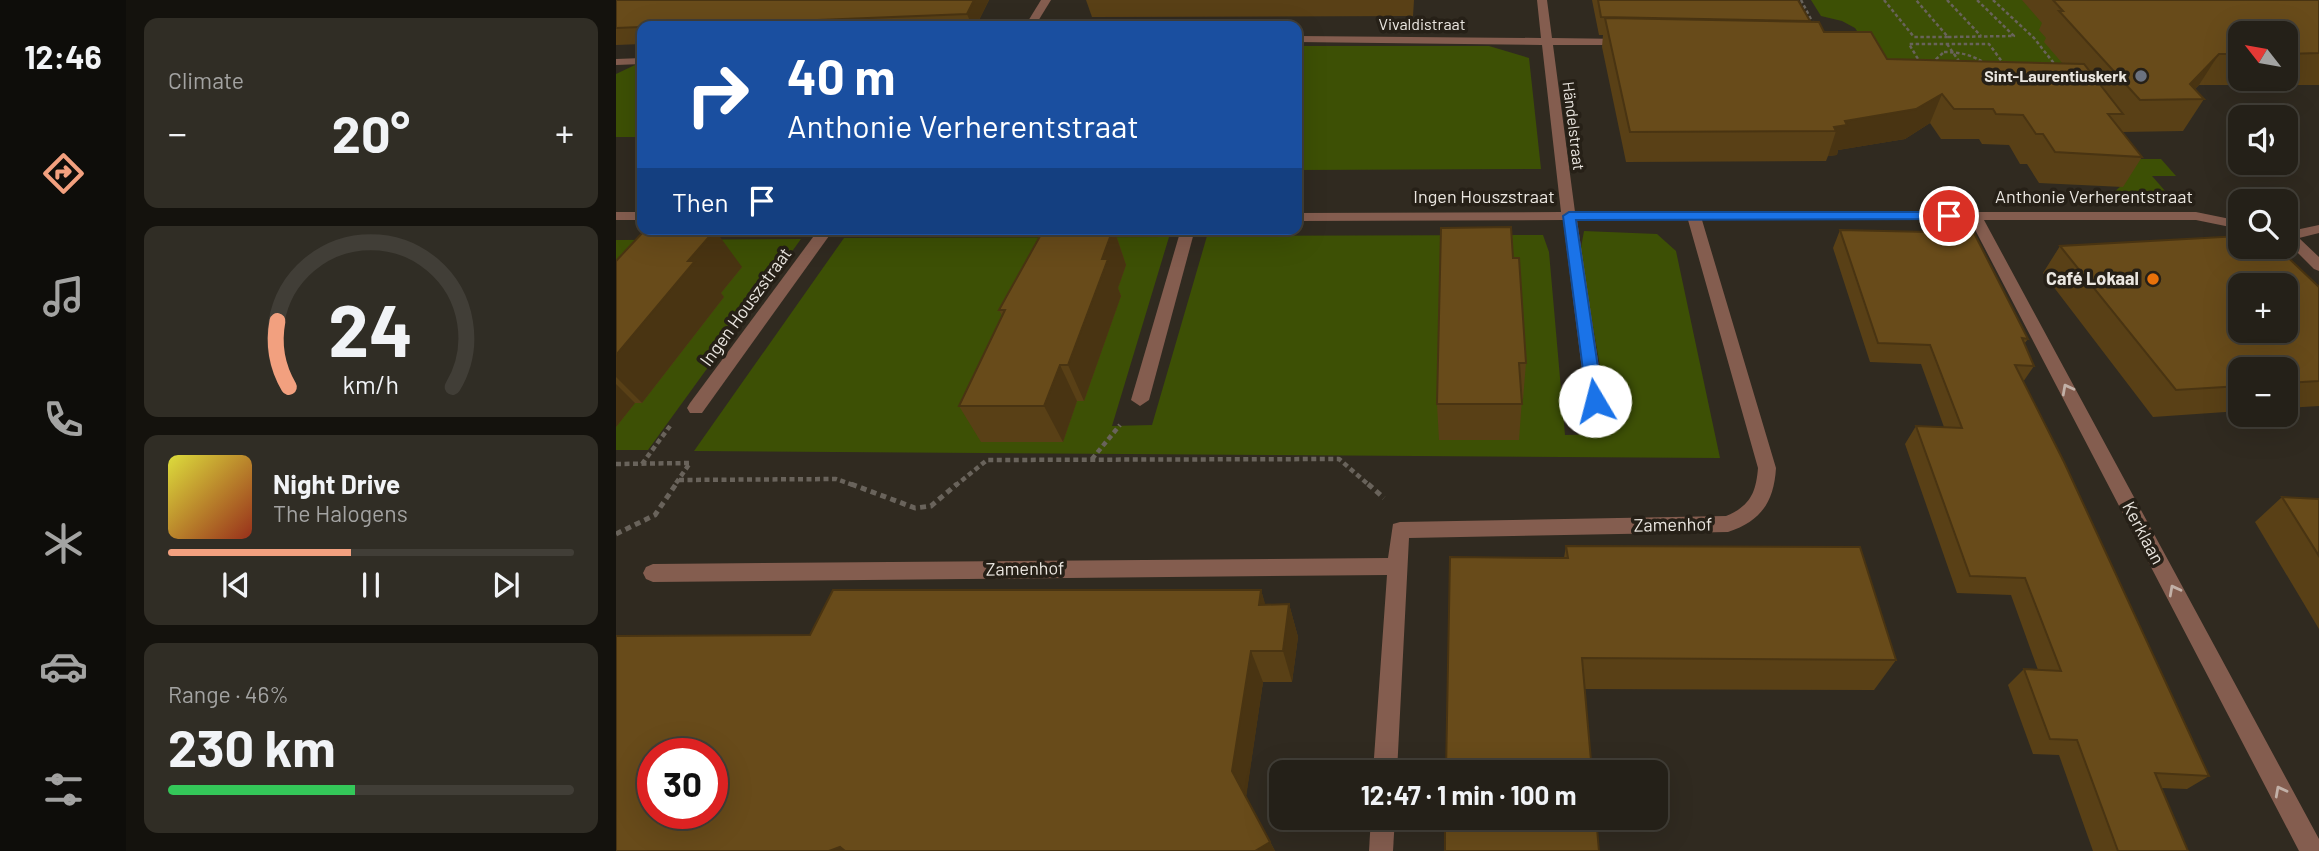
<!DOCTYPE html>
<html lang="en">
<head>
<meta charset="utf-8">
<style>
  :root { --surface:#242018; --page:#302d25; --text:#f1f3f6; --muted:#a3a3a2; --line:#413e37; --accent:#f2a07f }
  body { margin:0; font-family:Barlow,sans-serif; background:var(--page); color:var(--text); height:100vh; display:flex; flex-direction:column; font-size:26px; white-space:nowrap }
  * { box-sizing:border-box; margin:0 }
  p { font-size:23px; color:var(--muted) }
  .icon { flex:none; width:38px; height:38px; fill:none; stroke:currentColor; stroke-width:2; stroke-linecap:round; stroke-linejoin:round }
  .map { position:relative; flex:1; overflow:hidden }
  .side { display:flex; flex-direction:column; gap:18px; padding:18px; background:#14120d; width:490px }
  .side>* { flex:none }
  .hud { position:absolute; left:21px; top:21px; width:665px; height:214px; border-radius:14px; box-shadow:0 7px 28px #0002,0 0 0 2px var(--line); background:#1a4fa0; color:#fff; overflow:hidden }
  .needle { width:46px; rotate:301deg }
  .tools { position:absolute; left:1612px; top:21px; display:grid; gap:14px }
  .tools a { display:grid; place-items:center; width:70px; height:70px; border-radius:14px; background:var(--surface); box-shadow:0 7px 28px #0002,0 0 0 2px var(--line); font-size:35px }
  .speed { position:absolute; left:21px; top:738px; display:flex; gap:14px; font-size:35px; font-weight:700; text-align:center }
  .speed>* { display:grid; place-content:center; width:91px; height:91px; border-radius:50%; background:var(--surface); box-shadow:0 7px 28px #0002,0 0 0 2px var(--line); line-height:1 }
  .speed .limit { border:10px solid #d22; background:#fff; color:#111 }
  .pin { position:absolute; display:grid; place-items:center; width:60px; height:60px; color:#fff; margin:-30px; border:4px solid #fff; border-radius:50%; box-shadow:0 2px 7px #0007 }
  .me { position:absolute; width:77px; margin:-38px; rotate:352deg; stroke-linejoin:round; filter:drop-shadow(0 0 5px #0008) }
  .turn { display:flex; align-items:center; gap:24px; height:147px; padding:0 35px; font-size:32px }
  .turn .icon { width:91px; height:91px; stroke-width:2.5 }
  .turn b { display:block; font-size:49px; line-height:60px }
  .then { display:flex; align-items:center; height:66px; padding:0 35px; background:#0003; gap:14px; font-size:26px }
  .big { font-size:52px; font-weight:700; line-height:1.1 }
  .side .card { flex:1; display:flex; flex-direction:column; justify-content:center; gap:10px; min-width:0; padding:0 24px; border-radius:14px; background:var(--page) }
  .side .dial { align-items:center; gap:0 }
  .dial svg { height:182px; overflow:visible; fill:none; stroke:var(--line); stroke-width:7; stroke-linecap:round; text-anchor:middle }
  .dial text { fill:var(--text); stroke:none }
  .song { display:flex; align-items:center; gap:21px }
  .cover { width:84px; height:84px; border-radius:10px; background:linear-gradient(135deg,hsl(60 70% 55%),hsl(10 70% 35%)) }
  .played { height:7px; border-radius:4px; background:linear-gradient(90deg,var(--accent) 45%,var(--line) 45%) }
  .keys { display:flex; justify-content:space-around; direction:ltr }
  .heat { display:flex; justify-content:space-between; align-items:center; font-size:38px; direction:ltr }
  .charge { height:10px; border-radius:5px; background:linear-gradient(90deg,#34c759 46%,var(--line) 0) }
  .trip { position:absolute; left:653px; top:760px; width:399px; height:70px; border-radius:14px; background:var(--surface); box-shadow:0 7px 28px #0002,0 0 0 2px var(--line); font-weight:700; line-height:70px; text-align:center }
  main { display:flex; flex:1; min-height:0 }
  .tab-bar { display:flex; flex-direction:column; width:126px; justify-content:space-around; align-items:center; background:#0e0d0a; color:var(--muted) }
  .tab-bar .icon { width:49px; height:49px }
  .tab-bar .current { color:var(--accent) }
  .tab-bar b { font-size:32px; color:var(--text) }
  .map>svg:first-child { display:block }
</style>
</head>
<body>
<main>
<nav class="tab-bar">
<b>12:46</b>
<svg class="icon current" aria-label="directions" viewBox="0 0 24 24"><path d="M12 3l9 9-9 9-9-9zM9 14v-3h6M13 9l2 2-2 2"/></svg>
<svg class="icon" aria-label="music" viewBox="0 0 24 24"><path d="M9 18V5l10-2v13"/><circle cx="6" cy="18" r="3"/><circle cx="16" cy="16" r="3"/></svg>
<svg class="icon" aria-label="phone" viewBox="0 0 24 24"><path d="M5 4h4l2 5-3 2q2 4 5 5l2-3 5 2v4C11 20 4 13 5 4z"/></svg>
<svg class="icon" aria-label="climate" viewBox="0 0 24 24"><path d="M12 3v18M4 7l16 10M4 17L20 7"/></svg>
<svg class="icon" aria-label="car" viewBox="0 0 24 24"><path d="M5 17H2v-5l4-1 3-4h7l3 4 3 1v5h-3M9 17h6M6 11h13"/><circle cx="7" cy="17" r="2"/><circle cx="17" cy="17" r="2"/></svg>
<svg class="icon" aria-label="filters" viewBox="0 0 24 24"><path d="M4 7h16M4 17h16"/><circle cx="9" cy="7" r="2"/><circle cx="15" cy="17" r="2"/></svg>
</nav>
<section class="side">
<div class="card"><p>Climate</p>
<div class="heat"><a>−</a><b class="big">20°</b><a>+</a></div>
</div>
<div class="card dial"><svg viewBox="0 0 100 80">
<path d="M14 69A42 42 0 1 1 86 69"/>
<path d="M14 69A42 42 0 0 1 9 40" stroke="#f2a07f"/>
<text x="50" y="56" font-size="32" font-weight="700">24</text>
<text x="50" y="72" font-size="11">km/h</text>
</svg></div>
<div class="card">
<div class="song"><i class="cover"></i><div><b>Night Drive</b><p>The Halogens</p></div></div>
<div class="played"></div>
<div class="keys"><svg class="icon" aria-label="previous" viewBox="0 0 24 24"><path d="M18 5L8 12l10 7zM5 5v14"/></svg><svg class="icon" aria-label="pause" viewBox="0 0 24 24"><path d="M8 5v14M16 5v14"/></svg><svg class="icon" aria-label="next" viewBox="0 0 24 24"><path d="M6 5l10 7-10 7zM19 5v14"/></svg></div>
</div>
<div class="card"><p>Range · 46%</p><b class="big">230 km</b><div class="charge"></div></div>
</section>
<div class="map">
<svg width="1703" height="851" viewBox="0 0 1703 851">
  <rect width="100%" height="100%" fill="#302a20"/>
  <!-- green -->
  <g fill="#3d5005">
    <polygon points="1195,0 1438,0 1432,42 1429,42 1481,99 1278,87 1239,28 1226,21 1205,16"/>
    <polygon points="681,46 873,46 913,58 925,169 681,170"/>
    <polygon points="21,64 26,64 26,137 0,137 0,74"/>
    <polygon points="1521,159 1545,159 1560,176 1536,176 1550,192 1497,193 1506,185"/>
    <polygon points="968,231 1041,234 1060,251 1104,458 78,451 228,238 553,237 496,426 536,425 591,236 927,235 933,252 949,435 996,434 964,253"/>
    <polygon points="185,239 32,450 0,450 0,240"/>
  </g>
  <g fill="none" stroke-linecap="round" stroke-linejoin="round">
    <!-- path-far2 -->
    <g stroke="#69635b" stroke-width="2.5" stroke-dasharray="3.5 2.5" stroke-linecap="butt">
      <polyline points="1185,0 1199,27"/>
      <polyline points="1268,0 1298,37 1332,37 1300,0"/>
      <polyline points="1331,0 1365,36"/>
      <polyline points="1377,0 1418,38 1440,66"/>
      <polyline points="1332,37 1398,36 1361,0"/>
      <polyline points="1331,44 1345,64"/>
      <path d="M1328,52C1344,52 1357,55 1370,64L1371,72C1352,82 1331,78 1318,61Z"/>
      <polyline points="1305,64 1293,44 1373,44 1390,67"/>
    </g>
    <!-- path-far1 -->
    <g stroke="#69635b" stroke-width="4.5" stroke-dasharray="5 3.5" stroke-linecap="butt">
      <polyline points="476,459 504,425"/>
      <polyline points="0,464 74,463 58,486"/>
      <polyline points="26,464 54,426"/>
      <polyline points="63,480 220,479 240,486"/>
      <polyline points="339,486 371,460 723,459 754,486"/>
    </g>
    <!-- path -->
    <g stroke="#69635b" stroke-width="5" stroke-dasharray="6 4.5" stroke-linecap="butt">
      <polyline points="235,484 299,508 315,506 341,484"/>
      <polyline points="752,484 768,498"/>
      <polyline points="0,534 39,515 60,484"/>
    </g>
    <!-- minor -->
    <g fill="#845d4f" fill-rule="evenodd">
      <polygon points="425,0 435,0 419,26 409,26"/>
      <path d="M921,0H931L936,38L1009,39L1015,42L1009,45H937L959,212H1580L1624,221V229L1580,220H1368L1703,839V851H1683L1354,220H1086L1160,468C1158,502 1145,521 1112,532L793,538L781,772H757L771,575L37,582L30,579L27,573L30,567L37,564L772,558L777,524L784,522L1110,516C1134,506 1140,493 1142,468L1072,220H961L988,401L985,405H973L970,401L947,220L681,221V213L945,212L926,45L681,42V36L925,38Z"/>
      <polygon points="26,58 26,64 0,65 0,59"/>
      <rect x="0" y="212" width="26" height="8"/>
      <polygon points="1703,225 1703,233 1683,238 1703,257 1703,271 1698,269 1670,241 1670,232"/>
      <polygon points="203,229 218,229 86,413 74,413 71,408 74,403"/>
      <polygon points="565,229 579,229 533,400 524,406 515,400"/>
      <polygon points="755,817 779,817 777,851 753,851"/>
    </g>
  </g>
  <!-- wall -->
  <g fill="#594016" fill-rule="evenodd">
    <polygon points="0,0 373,0 360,26 26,26 26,44 0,45"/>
    <polygon points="470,0 798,0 797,16 476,17"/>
    <path d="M976,0H1182L1194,22L1208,32L1271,59L1447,64L1428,42L1430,38L1423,30L1426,23L1406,0H1703V85H1583L1579,89L1588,99L1567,131L1506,132L1526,157L1507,187L1423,183L1411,164H1404L1393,145L1366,144L1363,139H1325L1314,123L1289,139L1222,150L1221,155L1212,156L1210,161L1010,162L986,47L987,35H983ZM1624,33H1670V79H1624Z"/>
    <polygon points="498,229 510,265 502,288 505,296 468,401 461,401 447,442 365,442 343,406 386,316 383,310"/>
    <polygon points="1224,230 1412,339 1408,344 1418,366 1407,382 1593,776 1571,789 1545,788 1572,851 1477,851 1443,755 1417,754 1392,685 1408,669 1422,670 1395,595 1341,593 1289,444 1300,426 1328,427 1305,364 1254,362 1217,248"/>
    <polygon points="1444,246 1703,287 1703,406 1670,408 1670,369 1624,369 1624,411 1537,417 1427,273"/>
    <polygon points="897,258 910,363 907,399 906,399 903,440 823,440 821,404"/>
    <polygon points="0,261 126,267 105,293 108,297 26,403 19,403 0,427"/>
    <polygon points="1666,497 1703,499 1703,629 1639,522"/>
    <polygon points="950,546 1280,660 1258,690 969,689 948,558"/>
    <polygon points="645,590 649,605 673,604 682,637 676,682 647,682 630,796 659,851 0,851 194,635"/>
  </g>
  <!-- shaded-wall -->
  <g fill="#493412">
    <polygon points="358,0 373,0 360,26 356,26 351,14"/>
    <polygon points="1603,54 1583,85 1569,99 1574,84"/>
    <polygon points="1326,94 1314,123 1289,139 1222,150 1221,155 1212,156 1220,131 1218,127 1229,121"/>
    <polygon points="498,229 510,265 502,288 505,296 468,401 452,365 486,259"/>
    <polygon points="99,230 126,267 105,293 108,297 26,403 0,377 0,355 72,261"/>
    <polygon points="444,365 461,401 447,442 428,406"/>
    <polygon points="0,384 19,403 0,427"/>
    <polygon points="645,590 655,623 643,605"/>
    <polygon points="673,604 682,637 676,682 667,651"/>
    <polygon points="635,651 647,682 630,798 616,771"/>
    <polygon points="654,842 659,851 639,851"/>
    <polygon points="224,847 231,851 213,851"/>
  </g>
  <!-- building -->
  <g fill="#684b1a" stroke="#493412" stroke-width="2" fill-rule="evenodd">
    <polygon points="0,0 358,0 351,14 0,28"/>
    <polygon points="982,0 1182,0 1194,21 985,17"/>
    <polygon points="1437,0 1703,0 1703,53 1670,54 1670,33 1624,33 1624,54 1603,54 1574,84 1588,99 1524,100 1443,11 1447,11"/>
    <polygon points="989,18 1203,22 1208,32 1255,32 1271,59 1468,64 1507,114 1492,114 1526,157 1439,152 1427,134 1420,134 1407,115 1380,114 1377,109 1338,109 1326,94 1300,109 1229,121 1231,125 1218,127 1220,131 1014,132"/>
    <polygon points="895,227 897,258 903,258 910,363 903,363 906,404 821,404 825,228"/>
    <polygon points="428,229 497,229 486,259 492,259 452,365 444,365 428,406 343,406 389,310 383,310"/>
    <polygon points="99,230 72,261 79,261 0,355 0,261 28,231"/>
    <polygon points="1224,230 1358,233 1412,339 1406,338 1418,366 1399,365 1448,462 1593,776 1539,773 1572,851 1502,851 1461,740 1434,739 1408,669 1445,671 1409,578 1354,576 1300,426 1346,428 1314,345 1262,343"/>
    <path d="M1624,236V247H1661L1703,287V381L1670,383V369H1624V386L1560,390L1444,246ZM1624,285H1670V331H1624Z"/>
    <polygon points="1666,497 1703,499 1703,556"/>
    <polygon points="950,546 1244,547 1280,660 966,658 976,772 830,772 834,557 952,558"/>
    <path d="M217,590H645L643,605L673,604L667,651H635L616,771L654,842L639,851H229L224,847L213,851H0V636L194,635ZM37,754H96V814H37Z"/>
    <polygon points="829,817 980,817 983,851 829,851"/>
  </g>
  <!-- one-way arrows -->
  <defs><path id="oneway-chevron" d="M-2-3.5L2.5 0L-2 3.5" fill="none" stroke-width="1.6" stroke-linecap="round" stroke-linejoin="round" transform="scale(1.75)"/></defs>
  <g stroke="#c2b0a7">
    <use href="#oneway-chevron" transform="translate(1451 389) rotate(-118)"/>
    <use href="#oneway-chevron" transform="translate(1558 590) rotate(-118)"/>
    <use href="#oneway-chevron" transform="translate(1664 791) rotate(-118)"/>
  </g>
  <!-- route -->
  <polygon fill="#1a73e8" stroke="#114b97" stroke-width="2" points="953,212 1333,212 1339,216 1333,219 960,220 987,401 979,406 971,401 947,216"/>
  <!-- markers -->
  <circle fill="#6b7280" stroke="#262017" stroke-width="2.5" cx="1525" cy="76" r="7"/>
  <circle fill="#e8710a" stroke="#262017" stroke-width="2.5" cx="1537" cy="279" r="7"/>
  <g text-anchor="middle" stroke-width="7" stroke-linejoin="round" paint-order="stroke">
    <!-- far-street labels -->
    <g font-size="16" fill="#ebe7e1" stroke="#262017">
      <text x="806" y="30">Vivaldistraat</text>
      <text transform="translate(958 126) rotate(83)" y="6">Händelstraat</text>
    </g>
    <!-- far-poi labels -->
    <g font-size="16" font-weight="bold" fill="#ebe7e1" stroke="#262017" text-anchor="end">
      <text x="1511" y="82">Sint-Laurentiuskerk</text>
    </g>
    <!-- street labels -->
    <g font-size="18" fill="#ebe7e1" stroke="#262017">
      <text x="868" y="203">Ingen Houszstraat</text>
      <text x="1478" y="203">Anthonie Verherentstraat</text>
      <text transform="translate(130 307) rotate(-54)" y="6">Ingen Houszstraat</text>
      <text transform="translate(1057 525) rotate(-1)" y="6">Zamenhof</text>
      <text transform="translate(1527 533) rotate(62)" y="6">Kerklaan</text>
      <text transform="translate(409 569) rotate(-1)" y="6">Zamenhof</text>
    </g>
    <!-- poi labels -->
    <g font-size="18" font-weight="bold" fill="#ebe7e1" stroke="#262017" text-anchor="end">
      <text x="1523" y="285">Café Lokaal</text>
    </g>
  </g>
</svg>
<div class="tools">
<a><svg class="needle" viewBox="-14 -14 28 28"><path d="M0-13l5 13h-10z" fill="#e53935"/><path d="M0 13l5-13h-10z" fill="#a3a3a2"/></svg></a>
<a><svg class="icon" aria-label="sound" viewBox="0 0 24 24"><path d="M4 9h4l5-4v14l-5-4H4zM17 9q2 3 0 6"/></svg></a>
<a><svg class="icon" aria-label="search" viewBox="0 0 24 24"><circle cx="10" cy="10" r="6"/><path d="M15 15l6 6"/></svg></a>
<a>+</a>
<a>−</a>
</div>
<div class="speed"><div class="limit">30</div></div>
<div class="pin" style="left:1333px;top:216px;background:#d93025"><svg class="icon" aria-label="arrive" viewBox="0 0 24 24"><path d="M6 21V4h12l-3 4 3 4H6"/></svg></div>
<svg class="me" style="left:979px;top:401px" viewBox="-20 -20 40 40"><circle r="19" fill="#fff"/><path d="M0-13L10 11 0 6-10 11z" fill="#1a73e8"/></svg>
<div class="trip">12:47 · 1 min · 100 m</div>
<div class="hud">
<div class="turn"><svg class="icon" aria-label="right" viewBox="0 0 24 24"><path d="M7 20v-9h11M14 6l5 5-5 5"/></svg><div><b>40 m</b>Anthonie Verherentstraat</div></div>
<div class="then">Then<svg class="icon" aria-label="arrive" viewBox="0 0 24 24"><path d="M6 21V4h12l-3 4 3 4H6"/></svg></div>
</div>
</div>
</main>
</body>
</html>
